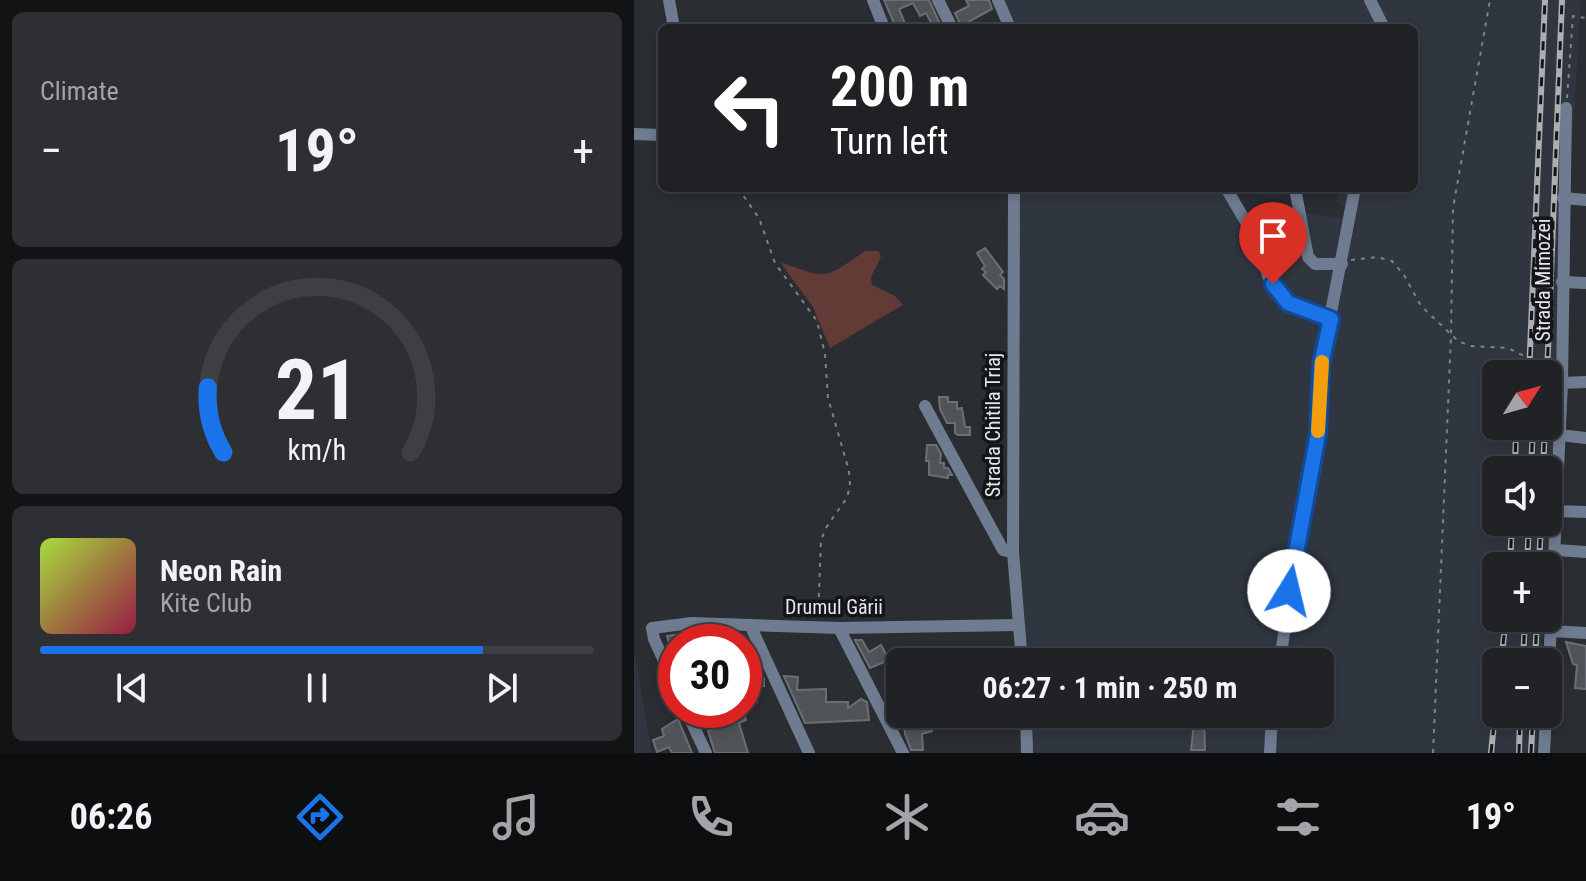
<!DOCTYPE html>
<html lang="en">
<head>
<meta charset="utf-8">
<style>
  :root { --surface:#202226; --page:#2d2f32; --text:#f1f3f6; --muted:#a2a4a7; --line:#3d3f43; --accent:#1a73e8 }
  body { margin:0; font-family:"Roboto Condensed",sans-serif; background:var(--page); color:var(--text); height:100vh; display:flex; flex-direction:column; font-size:30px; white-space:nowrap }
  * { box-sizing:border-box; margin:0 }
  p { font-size:26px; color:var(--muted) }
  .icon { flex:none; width:44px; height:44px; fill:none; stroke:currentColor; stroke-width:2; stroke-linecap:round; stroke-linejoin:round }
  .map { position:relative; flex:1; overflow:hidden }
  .drawer { display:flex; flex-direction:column; gap:12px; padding:12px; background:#121315; width:634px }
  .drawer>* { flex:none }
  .guide { position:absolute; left:24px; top:24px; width:760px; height:168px; border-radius:12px; box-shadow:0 4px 12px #0003,0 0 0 2px var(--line); background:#202124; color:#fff; overflow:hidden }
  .needle { width:52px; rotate:53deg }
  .buttons { position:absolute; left:848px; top:360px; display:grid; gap:16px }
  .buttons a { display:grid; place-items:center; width:80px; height:80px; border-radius:12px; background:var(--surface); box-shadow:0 4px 12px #0003,0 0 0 2px var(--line); font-size:40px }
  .speed { position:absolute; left:24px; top:624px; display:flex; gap:16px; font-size:40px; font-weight:700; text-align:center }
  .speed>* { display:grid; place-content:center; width:104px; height:104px; border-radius:50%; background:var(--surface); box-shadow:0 4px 12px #0003,0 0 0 2px var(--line); line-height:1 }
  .speed .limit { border:12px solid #d22; background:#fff; color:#111 }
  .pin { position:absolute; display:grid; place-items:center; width:68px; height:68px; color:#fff; margin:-82px -34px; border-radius:50% 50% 50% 0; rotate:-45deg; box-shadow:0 0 8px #0007 }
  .pin .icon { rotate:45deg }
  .me { position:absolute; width:88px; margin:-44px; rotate:9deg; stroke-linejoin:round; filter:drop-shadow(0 0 6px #0008) }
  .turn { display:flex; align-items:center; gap:28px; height:168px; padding:0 40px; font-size:36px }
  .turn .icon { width:104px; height:104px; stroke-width:2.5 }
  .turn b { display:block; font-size:56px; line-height:68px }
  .big { font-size:60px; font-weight:700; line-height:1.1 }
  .drawer .tile { flex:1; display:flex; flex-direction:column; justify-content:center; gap:12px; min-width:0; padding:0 28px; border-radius:12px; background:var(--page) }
  .drawer .dial { align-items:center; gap:0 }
  .dial svg { height:208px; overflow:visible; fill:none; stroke:var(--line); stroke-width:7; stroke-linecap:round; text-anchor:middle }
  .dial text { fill:var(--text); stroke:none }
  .song { display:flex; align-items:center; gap:24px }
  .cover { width:96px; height:96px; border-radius:12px; background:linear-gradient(135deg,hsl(80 70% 55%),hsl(340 70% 35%)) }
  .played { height:8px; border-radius:4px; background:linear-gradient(90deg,var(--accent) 80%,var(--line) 80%) }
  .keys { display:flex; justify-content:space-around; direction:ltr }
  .heat { display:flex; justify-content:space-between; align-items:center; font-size:44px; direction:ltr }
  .trip { position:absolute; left:252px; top:648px; width:448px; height:80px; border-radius:12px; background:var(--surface); box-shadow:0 4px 12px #0003,0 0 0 2px var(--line); font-weight:700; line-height:80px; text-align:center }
  .dock { display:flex; height:128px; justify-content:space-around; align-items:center; background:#0d0e0f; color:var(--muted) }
  .dock .icon { width:56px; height:56px }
  .dock .current { color:var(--accent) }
  .dock b { font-size:36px; color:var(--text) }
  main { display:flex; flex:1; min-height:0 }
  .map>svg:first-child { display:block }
</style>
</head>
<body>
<main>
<section class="drawer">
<div class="tile"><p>Climate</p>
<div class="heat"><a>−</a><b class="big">19°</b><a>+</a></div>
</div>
<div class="tile dial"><svg viewBox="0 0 100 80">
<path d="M14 69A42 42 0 1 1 86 69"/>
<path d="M14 69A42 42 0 0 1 8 44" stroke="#1a73e8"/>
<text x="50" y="56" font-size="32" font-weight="700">21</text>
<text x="50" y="72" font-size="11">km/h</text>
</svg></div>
<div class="tile">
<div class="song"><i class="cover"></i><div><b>Neon Rain</b><p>Kite Club</p></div></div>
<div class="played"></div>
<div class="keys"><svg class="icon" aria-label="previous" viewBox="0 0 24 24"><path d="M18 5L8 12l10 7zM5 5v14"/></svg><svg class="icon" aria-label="pause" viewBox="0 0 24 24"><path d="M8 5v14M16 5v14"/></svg><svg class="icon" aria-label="next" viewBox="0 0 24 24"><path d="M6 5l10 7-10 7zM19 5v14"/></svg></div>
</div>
</section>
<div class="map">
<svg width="952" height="753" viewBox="0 0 952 753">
  <rect width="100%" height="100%" fill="#2a2d32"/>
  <!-- built -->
  <g fill="#303640" fill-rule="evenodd">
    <path d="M372,0H947L912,566H862V618H909L907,662H862V714H904L902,753H396V714H686V662H390L385,615L382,188H596L628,232L662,223L671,213L708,218L710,207L703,203L705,188H780V28H377ZM862,374H914V426H862ZM862,470H914V522H862Z"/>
    <polygon points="0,650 18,753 0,753"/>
  </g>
  <!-- green -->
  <path fill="#623b36" d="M231,251H245L247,257L237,277L238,285L261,296L269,305L196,348L179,307L146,262C194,279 189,280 231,251Z"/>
  <!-- building -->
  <g fill="#505459" stroke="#6b6f75" stroke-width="2">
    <polygon points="250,0 295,0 308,28 300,28 292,13 286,16 279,3 265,9 273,28 262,28"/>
    <polygon points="332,0 355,0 358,9 327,26 321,13 335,6"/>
    <polygon points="351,248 369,272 366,275 370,279 370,289 366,286 363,289 349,275 352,272 348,269 351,266 343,253"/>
    <polygon points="305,397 314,397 314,402 323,402 323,409 328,408 331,427 336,427 336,435 324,435 321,433 321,423 313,423 306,409"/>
    <polygon points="293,445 302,445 307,454 306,463 310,463 310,468 314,468 318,475 314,475 314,478 295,475 295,461 292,461"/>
    <polygon points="58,632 86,633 90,642 62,642 60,638 36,646 33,636"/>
    <polygon points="221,640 228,640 235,652 247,645 255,660 236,668"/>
    <polygon points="932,642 952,646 952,689 941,688 943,665 939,664"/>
    <polygon points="110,675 130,678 130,686 123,686 123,702 110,705"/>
    <polygon points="150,676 164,677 163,690 192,689 192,702 214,702 214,708 227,699 233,702 235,720 171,723"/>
    <polygon points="82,710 108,710 112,720 105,723 114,753 81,753 74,731 89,725"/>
    <polygon points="297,714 298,731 288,734 289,750 277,750 271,734 270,715"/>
    <polygon points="561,714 570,714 571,750 557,750"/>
    <polygon points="44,719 58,753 38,753 35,747 23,752 19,740 30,736 28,729"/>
  </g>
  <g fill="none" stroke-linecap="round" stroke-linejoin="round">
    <!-- path -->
    <g stroke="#7f8286" stroke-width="2" stroke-dasharray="4 6" stroke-linecap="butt">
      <polyline points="933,98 939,16 952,18"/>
      <polyline points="104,188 125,218 141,263 183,321 191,354 194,398 215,471 216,485 213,498 193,526 187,540 184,618"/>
      <polyline points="717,260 743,257 758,261 770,275 787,306 824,341 836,346 874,348 896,359 918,363"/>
      <polyline points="799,753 817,336 819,208 856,0"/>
    </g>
    <!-- minor -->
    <g stroke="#6f7b90" stroke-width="12">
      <polyline points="35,0 40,28"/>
      <polyline points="239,0 250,28"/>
      <polyline points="304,0 318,28"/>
      <polyline points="364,0 376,28"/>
      <polyline points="736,0 750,28"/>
      <polyline points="0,134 28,135"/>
      <polyline points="380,188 379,552 388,662"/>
      <polyline points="592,188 626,246 634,276 644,293 654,303 697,319"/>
      <polyline points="661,188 674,257 681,264 708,264"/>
      <polyline points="929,198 952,200"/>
      <polyline points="928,282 952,283"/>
      <polyline points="928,383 952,382"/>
      <polyline points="291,406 369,550 379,552"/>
      <polyline points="926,435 952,438"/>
      <polyline points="922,511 952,512"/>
      <polyline points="921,550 952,552"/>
      <polyline points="116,625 175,753"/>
      <polyline points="205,628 269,753"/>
      <polyline points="917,631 952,633"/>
      <polyline points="646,662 662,546 675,491 686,419 687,364 721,188"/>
      <polyline points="42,687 20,639 18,628 58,623 205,628 383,625"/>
      <polyline points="914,688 928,383 932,108"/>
      <polyline points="52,710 72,753"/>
      <polyline points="392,714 393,753"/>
      <polyline points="636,753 638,714"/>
      <polyline points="910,753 912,714"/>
    </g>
    <defs>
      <g id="rail">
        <polyline points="895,374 911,0"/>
        <polyline points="913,374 928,0"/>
        <polyline points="881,470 882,426"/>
        <polyline points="897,470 899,426"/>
        <polyline points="909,470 911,426"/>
        <polyline points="876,566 878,522"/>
        <polyline points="893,566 895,522"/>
        <polyline points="905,566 907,522"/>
        <polyline points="867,662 872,618"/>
        <polyline points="889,662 891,618"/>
        <polyline points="901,662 903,618"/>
        <polyline points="857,753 862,704"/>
        <polyline points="885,753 886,714"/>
        <polyline points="897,753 899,714"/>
      </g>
    </defs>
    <!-- rail casing -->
    <use href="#rail" stroke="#acaeb2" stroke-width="6"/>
    <!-- rail -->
    <use href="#rail" stroke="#141518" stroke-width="3" stroke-dasharray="9" stroke-linecap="butt"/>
  </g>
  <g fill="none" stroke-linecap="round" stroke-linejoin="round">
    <defs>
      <polyline id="route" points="639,284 654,303 697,319 687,364 684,434 655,591"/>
    </defs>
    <!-- route casing -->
    <use href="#route" stroke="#114b97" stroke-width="20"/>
    <!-- route -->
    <use href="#route" stroke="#1a73e8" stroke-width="14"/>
    <!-- slow -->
    <polyline stroke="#f59e0b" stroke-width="14" points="684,431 688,362"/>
  </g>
  <g text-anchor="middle" stroke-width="7" stroke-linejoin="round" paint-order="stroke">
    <!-- street labels -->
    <g font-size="20" fill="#e6e8eb" stroke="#141518">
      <text transform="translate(909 280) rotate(-90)" y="7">Strada Mimozei</text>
      <text transform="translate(359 425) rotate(-90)" y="7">Strada Chitila Triaj</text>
      <text x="200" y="614">Drumul Gării</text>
    </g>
  </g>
</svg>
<div class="buttons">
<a><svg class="needle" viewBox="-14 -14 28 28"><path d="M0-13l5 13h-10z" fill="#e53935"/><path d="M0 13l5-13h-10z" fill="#a2a4a7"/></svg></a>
<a><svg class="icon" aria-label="sound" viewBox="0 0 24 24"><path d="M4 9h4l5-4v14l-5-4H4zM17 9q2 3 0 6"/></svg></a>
<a>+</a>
<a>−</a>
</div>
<div class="speed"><div class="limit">30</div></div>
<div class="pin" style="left:639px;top:284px;background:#d93025"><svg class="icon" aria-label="arrive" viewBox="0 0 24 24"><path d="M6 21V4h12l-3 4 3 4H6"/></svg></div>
<svg class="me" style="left:655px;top:591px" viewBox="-20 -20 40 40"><circle r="19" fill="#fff"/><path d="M0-13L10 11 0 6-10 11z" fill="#1a73e8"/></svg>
<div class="trip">06:27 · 1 min · 250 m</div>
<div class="guide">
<div class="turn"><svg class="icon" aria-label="left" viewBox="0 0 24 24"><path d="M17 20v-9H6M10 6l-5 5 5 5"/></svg><div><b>200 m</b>Turn left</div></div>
</div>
</div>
</main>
<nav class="dock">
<b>06:26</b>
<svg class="icon current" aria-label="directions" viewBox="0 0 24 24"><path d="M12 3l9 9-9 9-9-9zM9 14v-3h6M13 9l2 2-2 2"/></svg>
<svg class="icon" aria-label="music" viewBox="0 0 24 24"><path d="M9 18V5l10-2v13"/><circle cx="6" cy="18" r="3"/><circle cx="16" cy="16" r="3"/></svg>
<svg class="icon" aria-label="phone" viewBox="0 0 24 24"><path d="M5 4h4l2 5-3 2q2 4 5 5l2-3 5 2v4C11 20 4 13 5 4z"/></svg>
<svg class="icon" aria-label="climate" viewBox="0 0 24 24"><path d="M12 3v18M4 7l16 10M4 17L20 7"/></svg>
<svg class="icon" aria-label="car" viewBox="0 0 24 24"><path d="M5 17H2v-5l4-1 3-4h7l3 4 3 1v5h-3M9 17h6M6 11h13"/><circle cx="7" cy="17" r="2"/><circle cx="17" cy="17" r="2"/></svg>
<svg class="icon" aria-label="filters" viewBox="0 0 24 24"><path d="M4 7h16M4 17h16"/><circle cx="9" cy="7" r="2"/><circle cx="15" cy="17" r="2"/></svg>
<b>19°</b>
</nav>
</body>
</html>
